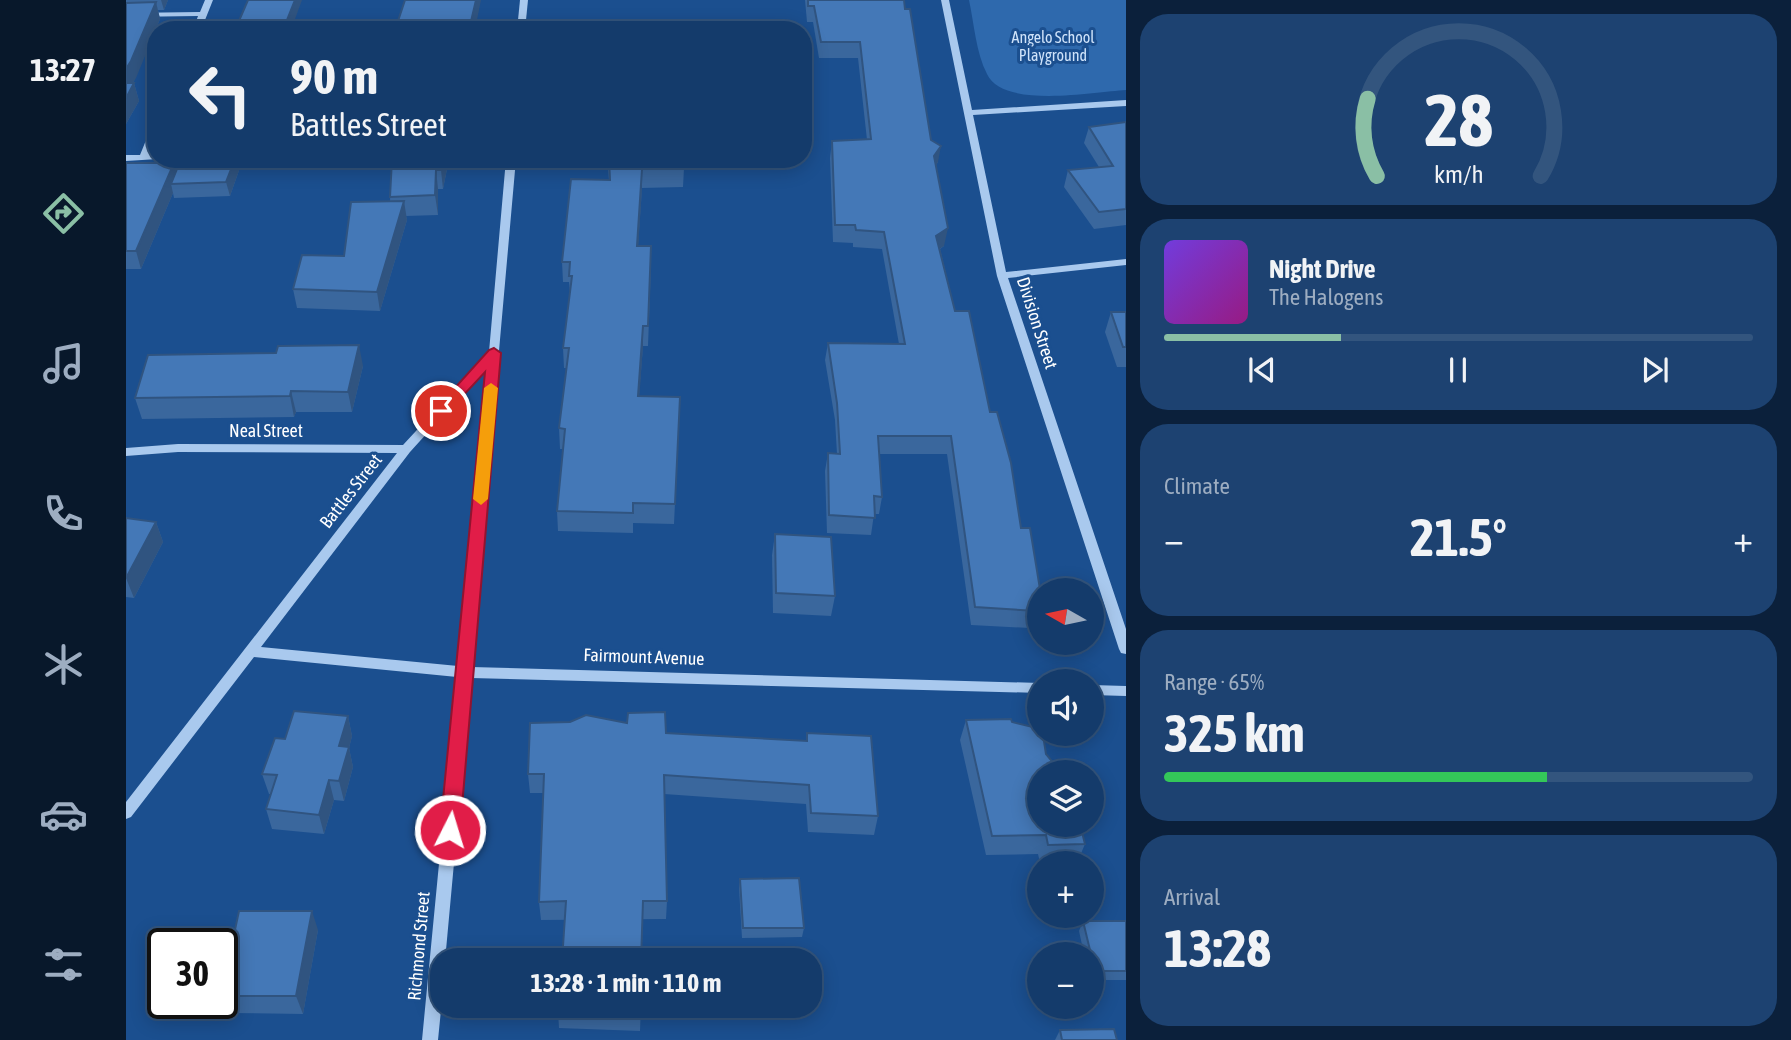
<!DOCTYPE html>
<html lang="en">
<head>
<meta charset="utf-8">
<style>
  :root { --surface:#143b6b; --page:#1d4271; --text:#f1f3f6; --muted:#9dadc1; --line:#33557e; --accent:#8abfa5 }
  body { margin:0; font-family:"Asap Condensed",sans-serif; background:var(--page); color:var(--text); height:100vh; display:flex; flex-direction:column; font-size:26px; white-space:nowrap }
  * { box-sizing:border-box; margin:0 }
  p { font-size:23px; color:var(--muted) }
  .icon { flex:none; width:38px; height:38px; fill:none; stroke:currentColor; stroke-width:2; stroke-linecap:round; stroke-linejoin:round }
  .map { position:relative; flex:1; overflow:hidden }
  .drawer { display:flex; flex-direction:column; gap:14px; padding:14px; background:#0b203b; width:665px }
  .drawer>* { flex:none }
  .guide { position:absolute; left:21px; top:21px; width:665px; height:147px; border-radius:28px; box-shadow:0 4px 18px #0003,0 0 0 2px var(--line); background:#143b6b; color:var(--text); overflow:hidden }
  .needle { width:46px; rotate:279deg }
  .buttons { position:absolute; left:901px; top:578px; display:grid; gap:14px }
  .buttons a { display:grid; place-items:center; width:77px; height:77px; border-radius:50%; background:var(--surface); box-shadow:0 4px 18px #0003,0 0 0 2px var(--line); font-size:35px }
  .speed { position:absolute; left:21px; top:928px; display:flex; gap:14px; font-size:35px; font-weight:700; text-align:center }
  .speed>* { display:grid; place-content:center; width:91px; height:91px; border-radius:50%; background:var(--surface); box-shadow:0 4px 18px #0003,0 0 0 2px var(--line); line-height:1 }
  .speed .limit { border:4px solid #111; border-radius:10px; background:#fff; color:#111 }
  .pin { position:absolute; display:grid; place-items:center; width:60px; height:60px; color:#fff; margin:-30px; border:4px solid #fff; border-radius:50%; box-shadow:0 2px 7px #0007 }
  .me { position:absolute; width:77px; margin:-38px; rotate:5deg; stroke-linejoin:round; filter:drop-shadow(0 0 5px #0008) }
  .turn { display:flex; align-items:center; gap:24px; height:147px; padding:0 28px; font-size:32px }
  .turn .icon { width:91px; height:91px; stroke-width:2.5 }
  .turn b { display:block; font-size:49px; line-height:60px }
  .big { font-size:52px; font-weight:700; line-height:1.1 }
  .drawer .tile { flex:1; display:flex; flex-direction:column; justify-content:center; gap:10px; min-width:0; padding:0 24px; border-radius:28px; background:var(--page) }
  .drawer .dial { align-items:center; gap:0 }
  .dial svg { height:182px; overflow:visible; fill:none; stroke:var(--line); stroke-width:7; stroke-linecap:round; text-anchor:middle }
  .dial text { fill:var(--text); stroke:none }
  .song { display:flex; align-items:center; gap:21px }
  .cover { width:84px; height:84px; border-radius:10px; background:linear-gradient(135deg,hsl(260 70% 55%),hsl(310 70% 35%)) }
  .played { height:7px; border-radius:4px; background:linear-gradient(90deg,var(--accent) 30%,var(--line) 30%) }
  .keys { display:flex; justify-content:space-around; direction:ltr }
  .heat { display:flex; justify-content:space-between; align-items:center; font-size:38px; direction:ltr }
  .charge { height:10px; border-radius:5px; background:linear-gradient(90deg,#34c759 65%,var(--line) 0) }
  .trip { position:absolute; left:304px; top:948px; width:392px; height:70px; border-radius:28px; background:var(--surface); box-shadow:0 4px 18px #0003,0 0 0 2px var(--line); font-weight:700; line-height:70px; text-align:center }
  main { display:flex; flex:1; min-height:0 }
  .tab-bar { display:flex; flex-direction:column; width:126px; justify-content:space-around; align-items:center; background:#08182b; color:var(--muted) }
  .tab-bar .icon { width:49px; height:49px }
  .tab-bar .active { color:var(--accent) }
  .tab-bar b { font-size:32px; color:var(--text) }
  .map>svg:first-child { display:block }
</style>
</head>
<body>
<main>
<nav class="tab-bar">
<b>13:27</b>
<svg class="icon active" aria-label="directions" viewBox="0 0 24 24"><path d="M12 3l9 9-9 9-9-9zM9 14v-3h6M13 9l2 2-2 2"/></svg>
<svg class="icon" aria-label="music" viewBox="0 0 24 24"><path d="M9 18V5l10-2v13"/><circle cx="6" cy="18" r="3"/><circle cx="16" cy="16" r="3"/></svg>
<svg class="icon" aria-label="phone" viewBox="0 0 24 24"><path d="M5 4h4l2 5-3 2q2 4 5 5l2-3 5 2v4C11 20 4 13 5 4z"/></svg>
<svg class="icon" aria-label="climate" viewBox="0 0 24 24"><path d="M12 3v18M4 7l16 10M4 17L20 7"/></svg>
<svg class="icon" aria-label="car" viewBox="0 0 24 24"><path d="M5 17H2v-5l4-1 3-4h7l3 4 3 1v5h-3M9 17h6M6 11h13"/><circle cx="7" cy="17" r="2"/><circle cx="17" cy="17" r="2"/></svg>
<svg class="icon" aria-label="filters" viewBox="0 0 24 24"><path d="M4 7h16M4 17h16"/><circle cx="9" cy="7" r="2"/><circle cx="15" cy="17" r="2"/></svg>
</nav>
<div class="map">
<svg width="1000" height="1040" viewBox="0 0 1000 1040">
  <rect width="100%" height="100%" fill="#1b4f8f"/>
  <!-- green -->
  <path fill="#2e69ad" d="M843,0H1000V90C967,92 877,109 861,74C850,53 848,23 843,0Z"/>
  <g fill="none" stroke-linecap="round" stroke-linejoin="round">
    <!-- minor -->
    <g fill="#a9c9ee" fill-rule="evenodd">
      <polygon points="79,0 87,0 75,30 67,30 72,16 0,17 0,13 74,12"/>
      <polygon points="394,0 402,0 399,30 391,30"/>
      <polygon points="815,0 823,0 846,110 1000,100 1000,106 847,115 880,272 1000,259 1000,265 882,278 1000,629 1000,654 995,653 993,649 871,276"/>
      <polygon points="30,125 30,140 24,154 30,154 30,159 32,159 0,161 0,155 14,155 25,128"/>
      <path d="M380,159H390L345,667L914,683V693L345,678L319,961H317V990L312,1040H296L331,677L128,657L5,817L0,819V802L271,453L52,452L0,456V448L52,444L277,445L363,352ZM361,367L332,666L135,647L284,452Z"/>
      <polygon points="966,685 1000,686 1000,696 966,695"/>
    </g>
  </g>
  <!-- wall -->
  <g fill="#3a679d">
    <polygon points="0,0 42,0 38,10 32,10 34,19 7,83 8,83 13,101 0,124"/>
    <polygon points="679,0 778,0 779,9 805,140 812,162 810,165 818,246 814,249 829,311 864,412 895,528 914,590 909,606 910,611 904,628 845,625 821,454 753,454 756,497 753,514 748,514 745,535 701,533 699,471 702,453 711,454 709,420 699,360 702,343 773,344 756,249 727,247 727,243 707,242 704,158 706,141 741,140 732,58 693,58 687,22 681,22"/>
    <polygon points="1000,122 1000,225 968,229 938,187 942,170 973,167 958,143 963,127"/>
    <polygon points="117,159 104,196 48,198 47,193 15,269 0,269 0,163 48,163 50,171"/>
    <polygon points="266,159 323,159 317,189 312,189 312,215 280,216 281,220 254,311 171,308 167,289 218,256 264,201"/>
    <polygon points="481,159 557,159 558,168 557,187 516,188 512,246 525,266 522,346 517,346 513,396 554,397 548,524 507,523 507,533 432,531 431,511 437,449 434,449 433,428 440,368 438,368 437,348 444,293 443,282 437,282 436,262 483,180"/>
    <polygon points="985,312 1000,312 1000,367 991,367 979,332"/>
    <polygon points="237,366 226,412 170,412 168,417 16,419 9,398"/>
    <polygon points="0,518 30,522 37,542 8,598 0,597"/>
    <polygon points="649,534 709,596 705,616 647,613 646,555"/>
    <polygon points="222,716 226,736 223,748 227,767 218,801 208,800 198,834 146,829 140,809 145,794 143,794 136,774 159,739"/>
    <polygon points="840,720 914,824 959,844 951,863 914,863 912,854 860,855 834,740"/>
    <polygon points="540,733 680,741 681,733 752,816 748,835 682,832 680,804 538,794 541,901 540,919 415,920 413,902 417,793 404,793 402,774"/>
    <polygon points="614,879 678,928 676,937 616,938 613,888"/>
    <polygon points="957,921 1000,921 1000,980 966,980 966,954 958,954 953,931"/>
    <polygon points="192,930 177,1014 103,1013 96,999 96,990"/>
    <polygon points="515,1006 514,1031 433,1028 432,1011"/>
    <polygon points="934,1030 991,1040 929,1040"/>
  </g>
  <!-- shaded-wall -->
  <g fill="#305480">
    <polygon points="35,0 42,0 38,10"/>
    <polygon points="169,0 176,0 165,30 157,30"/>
    <polygon points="350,0 355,0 349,30 343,30"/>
    <polygon points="30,2 34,19 10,78 0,94 0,69"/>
    <polygon points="8,83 13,101 0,124 0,98"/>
    <polygon points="815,146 812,162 806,173 808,156"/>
    <polygon points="109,159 117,159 104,196 100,182"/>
    <polygon points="317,159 323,159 317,189 315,170"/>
    <polygon points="48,163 52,181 45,184 47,193 15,269 10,251"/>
    <polygon points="516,169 516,188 511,266 511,246"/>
    <polygon points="310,170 312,189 312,215 309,195"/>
    <polygon points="278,201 281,220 254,311 251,292"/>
    <polygon points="822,228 818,246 807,253 810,236"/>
    <polygon points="517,326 517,346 512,416 512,396"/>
    <polygon points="233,345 237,366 226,412 222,392"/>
    <polygon points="165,391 170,412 168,417 164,396"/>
    <polygon points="30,522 37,542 8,598 0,578"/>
    <polygon points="914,590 914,592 909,606 907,596"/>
    <polygon points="222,716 226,736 223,748 227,767 218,801 213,781 213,746"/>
    <polygon points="203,780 208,800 198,834 193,815"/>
    <polygon points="186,911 192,930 177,1014 170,996"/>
  </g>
  <!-- building -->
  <g fill="#4478b7" stroke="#305480" stroke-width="2">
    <polygon points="122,0 169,0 157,30 109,30"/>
    <polygon points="279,0 350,0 343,30 269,30"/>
    <polygon points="682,0 778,0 779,9 784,9 805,140 815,146 808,156 822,228 810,236 829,311 843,311 864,412 871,412 885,463 895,528 904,528 914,589 907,596 910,611 849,607 825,436 752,436 756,497 748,496 749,518 703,515 702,453 714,454 711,403 702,343 779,344 758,232 730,230 729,225 709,225 706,141 745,139 734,42 695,42 688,6 682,6"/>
    <polygon points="30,2 5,61 0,69 0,3"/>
    <polygon points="0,83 8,83 0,98"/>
    <polygon points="1000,122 1000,209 973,212 942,170 987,166 963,127"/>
    <polygon points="55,159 109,159 100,182 45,184"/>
    <polygon points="266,159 317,159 315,170 310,170 309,195 264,197"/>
    <polygon points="483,159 557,159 558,168 516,169 511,246 525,246 522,326 517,326 512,396 554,397 549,504 507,503 507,513 431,511 439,429 433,428 443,348 437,348 446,276 443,276 444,262 436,262 445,179 484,180"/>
    <polygon points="0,163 48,163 10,251 0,251"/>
    <polygon points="278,201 251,292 167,289 176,255 218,256 225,202"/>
    <polygon points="985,312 1000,312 1000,347 997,347"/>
    <polygon points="233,345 222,392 165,391 164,396 9,398 22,355 150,353 152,346"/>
    <polygon points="0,518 30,522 0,578"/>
    <polygon points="649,534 705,537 709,596 650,593"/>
    <polygon points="168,711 222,716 213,746 223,747 213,781 203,780 193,815 140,809 151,775 136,774 149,738 159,739"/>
    <polygon points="539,712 540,733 681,741 681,733 745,736 752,816 685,813 683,785 538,775 541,901 517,901 515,961 436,961 440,901 413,902 418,774 402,774 404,723 444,722 460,715 501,723 502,713"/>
    <polygon points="885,719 886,722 911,728 914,731 914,733 917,735 920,754 934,771 934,772 914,772 914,824 954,824 959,844 922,845 920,835 866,836 840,720"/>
    <polygon points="673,878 678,928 617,928 614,879"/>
    <polygon points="113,911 186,911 170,996 96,996 96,990"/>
    <polygon points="957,921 1000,921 1000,971 969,971"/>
    <polygon points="432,1006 514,1006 514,1014 432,1011"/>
    <polygon points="988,1029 991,1040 936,1040 934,1030"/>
  </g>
  <!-- route -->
  <polygon fill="#e11d48" stroke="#92132f" stroke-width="2" points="368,348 375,353 334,830 331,835 317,835 314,830 359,372 320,414 315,416 308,411 363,350"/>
  <!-- slow -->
  <polygon fill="#f59e0b" points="365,383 372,388 362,499 355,505 347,499 358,388"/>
  <g text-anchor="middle" stroke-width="6" stroke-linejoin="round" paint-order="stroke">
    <!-- far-park labels -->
    <g font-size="16" fill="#cfe3fa" stroke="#1b4f8f">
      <text x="927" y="43">Angelo School<tspan x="927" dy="18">Playground</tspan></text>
    </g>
    <!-- street labels -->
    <g font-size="18" fill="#fff" stroke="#1b4f8f">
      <text transform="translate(911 323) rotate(72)" y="6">Division Street</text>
      <text x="140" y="437">Neal Street</text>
      <text transform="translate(225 491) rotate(-52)" y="6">Battles Street</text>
      <text transform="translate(518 657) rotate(2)" y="6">Fairmount Avenue</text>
      <text transform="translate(293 946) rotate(-85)" y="6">Richmond Street</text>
    </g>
  </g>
</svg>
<div class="buttons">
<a><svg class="needle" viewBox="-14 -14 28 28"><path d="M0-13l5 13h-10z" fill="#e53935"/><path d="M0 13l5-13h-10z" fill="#9dadc1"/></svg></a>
<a><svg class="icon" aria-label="sound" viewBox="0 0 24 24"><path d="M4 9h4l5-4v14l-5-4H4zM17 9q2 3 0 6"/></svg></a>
<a><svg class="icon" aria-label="layers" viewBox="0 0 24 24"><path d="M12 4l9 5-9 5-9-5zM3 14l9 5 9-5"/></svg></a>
<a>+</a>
<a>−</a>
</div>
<div class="speed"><div class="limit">30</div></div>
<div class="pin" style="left:315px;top:411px;background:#d93025"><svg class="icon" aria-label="arrive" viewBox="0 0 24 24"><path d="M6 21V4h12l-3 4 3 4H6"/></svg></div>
<svg class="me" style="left:324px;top:830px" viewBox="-20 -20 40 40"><circle r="17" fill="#e11d48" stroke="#fff" stroke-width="3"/><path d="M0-11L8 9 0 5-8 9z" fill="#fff"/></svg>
<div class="trip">13:28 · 1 min · 110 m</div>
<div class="guide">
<div class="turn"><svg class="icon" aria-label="left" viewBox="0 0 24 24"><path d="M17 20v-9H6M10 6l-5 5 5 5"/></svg><div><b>90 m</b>Battles Street</div></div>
</div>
</div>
<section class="drawer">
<div class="tile dial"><svg viewBox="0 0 100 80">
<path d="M14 69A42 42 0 1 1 86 69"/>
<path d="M14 69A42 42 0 0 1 10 35" stroke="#8abfa5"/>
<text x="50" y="56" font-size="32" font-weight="700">28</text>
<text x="50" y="72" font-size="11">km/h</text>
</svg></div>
<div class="tile">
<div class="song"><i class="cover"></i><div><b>Night Drive</b><p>The Halogens</p></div></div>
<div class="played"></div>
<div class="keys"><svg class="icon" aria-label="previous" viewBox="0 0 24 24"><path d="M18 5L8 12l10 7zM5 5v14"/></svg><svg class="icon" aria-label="pause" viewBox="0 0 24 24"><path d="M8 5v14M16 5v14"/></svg><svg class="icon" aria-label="next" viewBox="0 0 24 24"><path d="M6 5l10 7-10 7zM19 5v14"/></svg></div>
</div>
<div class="tile"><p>Climate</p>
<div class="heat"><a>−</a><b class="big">21.5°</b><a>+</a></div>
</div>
<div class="tile"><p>Range · 65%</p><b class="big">325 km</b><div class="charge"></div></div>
<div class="tile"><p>Arrival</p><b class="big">13:28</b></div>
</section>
</main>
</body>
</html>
